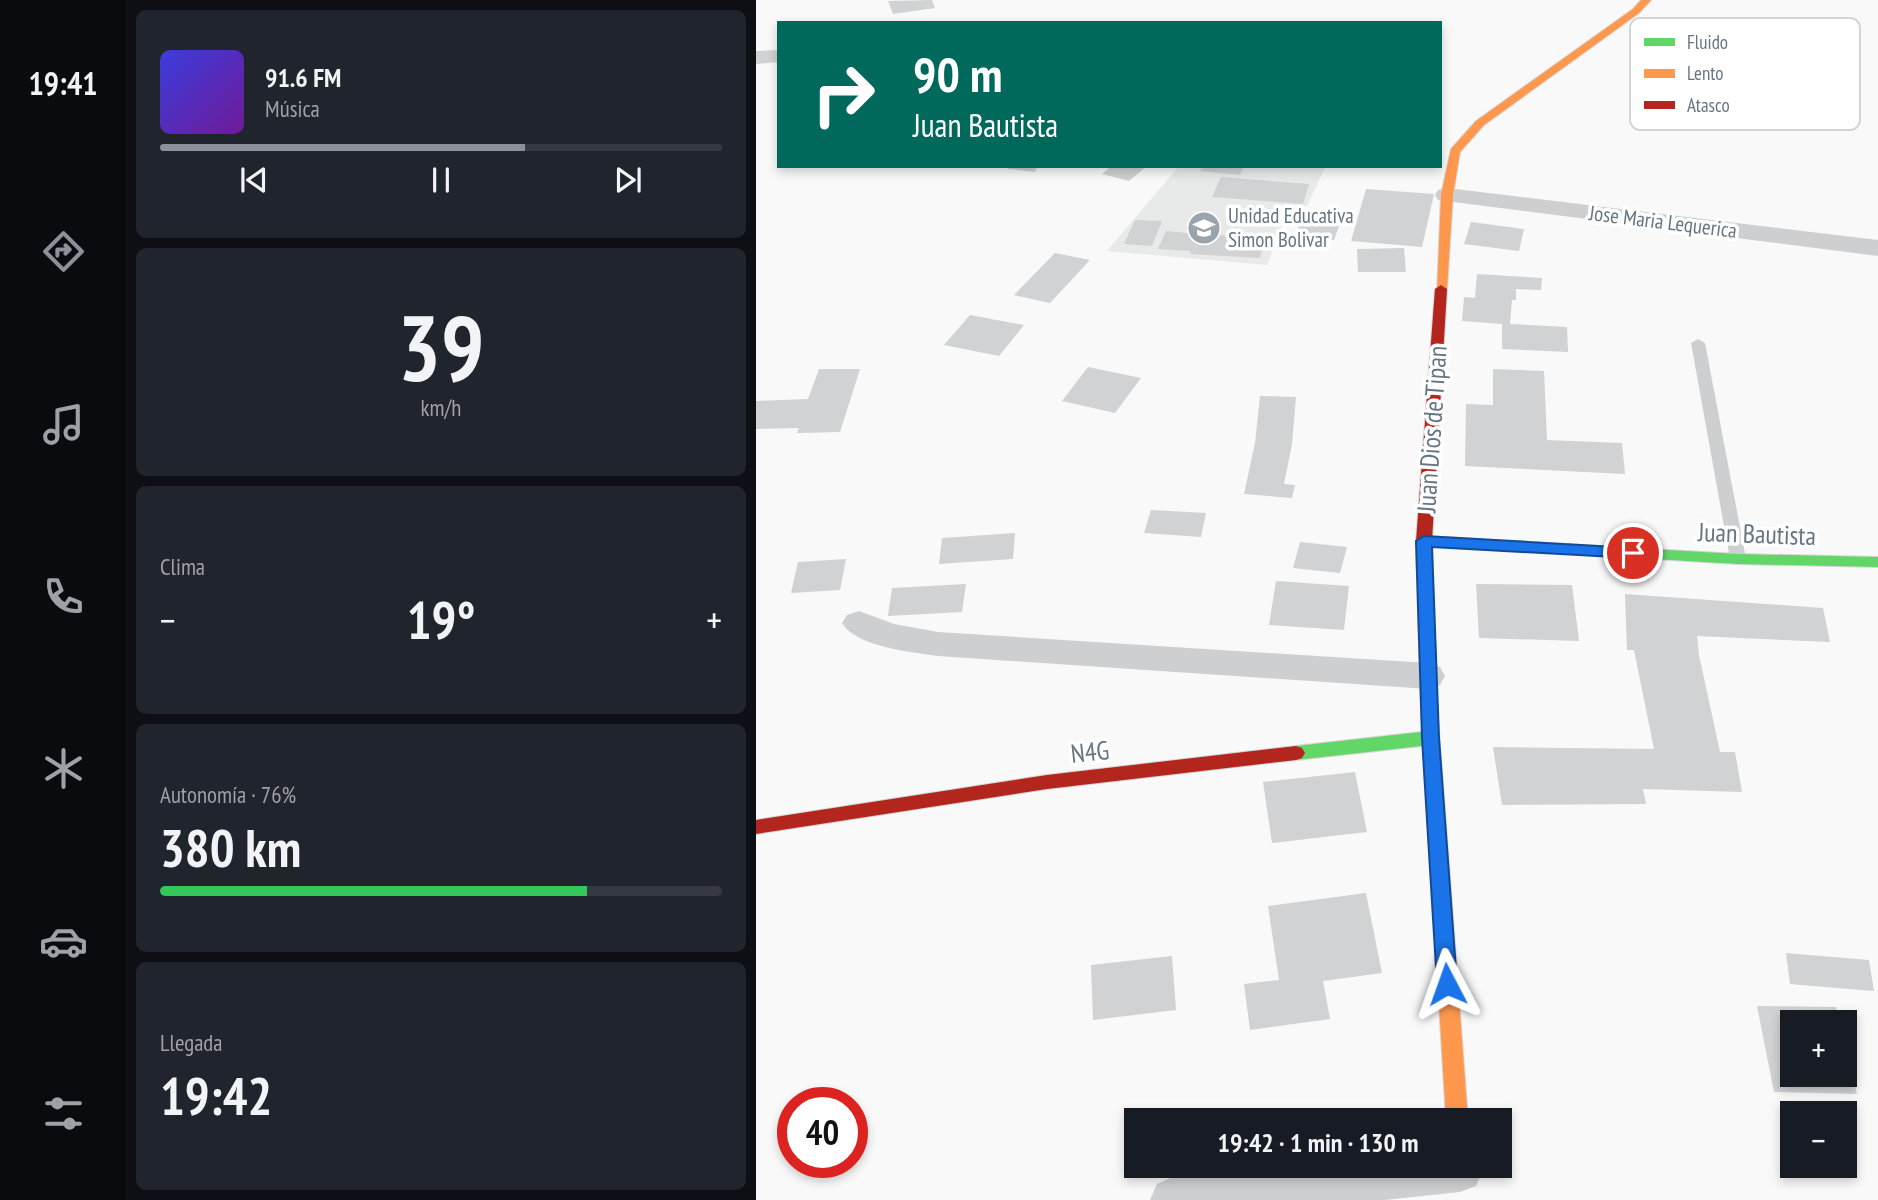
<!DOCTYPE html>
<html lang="es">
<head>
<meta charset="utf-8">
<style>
  :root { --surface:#171b24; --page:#20242c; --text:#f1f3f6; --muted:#9ea1a6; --line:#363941; --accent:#8c9099 }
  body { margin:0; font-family:"PT Sans Narrow",sans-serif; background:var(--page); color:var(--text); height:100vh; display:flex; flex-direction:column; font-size:26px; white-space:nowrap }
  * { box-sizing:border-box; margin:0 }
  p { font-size:23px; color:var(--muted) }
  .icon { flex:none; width:38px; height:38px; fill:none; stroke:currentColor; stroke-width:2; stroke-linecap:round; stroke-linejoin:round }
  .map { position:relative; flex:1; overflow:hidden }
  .drawer { display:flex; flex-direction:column; gap:10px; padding:10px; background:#0d0f14; width:630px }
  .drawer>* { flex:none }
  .top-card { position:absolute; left:21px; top:21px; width:665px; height:147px; border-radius:0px; box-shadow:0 4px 10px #0003; background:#00695c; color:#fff; overflow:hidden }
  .fabs { position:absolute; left:1024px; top:1010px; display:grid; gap:14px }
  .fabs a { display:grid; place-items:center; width:77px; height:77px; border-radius:0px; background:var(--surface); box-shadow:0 4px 10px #0003; font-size:35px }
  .speed { position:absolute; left:21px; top:1087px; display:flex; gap:14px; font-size:35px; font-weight:700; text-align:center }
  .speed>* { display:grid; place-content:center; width:91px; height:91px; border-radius:50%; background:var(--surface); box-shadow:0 4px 10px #0003; line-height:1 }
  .speed .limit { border:10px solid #d22; background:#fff; color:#111 }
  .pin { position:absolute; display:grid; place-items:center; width:60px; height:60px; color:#fff; margin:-30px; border:4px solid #fff; border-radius:50%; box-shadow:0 2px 7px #0007 }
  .me { position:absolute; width:77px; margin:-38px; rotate:356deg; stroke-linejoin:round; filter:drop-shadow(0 0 5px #0008) }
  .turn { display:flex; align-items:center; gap:24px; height:147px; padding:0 21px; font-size:32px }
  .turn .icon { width:91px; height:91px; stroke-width:2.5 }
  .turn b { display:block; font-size:49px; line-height:60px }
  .big { font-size:52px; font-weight:800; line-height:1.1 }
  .drawer .card { flex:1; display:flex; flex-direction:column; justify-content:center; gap:10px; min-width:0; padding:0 24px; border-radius:10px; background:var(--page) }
  .drawer .dial { align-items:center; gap:0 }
  .dial b { font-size:91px; line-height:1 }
  .song { display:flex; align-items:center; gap:21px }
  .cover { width:84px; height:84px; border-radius:10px; background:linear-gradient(135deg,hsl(240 70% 55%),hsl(280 70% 35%)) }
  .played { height:7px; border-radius:4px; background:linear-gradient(90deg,var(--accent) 65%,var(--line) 65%) }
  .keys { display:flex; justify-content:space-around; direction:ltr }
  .heat { display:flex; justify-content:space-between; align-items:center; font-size:38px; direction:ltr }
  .charge { height:10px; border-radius:5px; background:linear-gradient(90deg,#34c759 76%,var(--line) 0) }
  .trip { position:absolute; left:368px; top:1108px; width:388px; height:70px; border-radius:0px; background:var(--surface); box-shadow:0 4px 10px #0003; font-weight:800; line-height:70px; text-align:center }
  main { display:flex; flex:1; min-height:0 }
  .tab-bar { display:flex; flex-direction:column; width:126px; justify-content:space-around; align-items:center; background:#090b0e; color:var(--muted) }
  .tab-bar .icon { width:49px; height:49px }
  .tab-bar .active { color:var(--accent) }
  .tab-bar b { font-size:32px; color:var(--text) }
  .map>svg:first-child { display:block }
</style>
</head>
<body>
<main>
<nav class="tab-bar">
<b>19:41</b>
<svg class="icon active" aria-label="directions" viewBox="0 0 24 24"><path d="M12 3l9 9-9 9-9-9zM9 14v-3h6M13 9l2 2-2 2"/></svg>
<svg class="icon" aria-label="music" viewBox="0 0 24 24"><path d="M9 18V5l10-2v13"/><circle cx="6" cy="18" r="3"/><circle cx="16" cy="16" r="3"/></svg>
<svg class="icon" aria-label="phone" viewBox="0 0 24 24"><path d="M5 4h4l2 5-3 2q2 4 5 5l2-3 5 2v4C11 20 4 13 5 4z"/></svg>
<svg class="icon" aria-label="climate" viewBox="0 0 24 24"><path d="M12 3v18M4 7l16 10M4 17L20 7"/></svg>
<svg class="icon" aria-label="car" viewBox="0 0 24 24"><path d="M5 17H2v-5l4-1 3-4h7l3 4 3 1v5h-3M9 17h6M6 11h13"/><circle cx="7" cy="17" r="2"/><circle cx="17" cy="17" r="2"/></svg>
<svg class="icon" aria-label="filters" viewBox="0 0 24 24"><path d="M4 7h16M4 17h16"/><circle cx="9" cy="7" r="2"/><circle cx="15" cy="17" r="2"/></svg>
</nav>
<section class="drawer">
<div class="card">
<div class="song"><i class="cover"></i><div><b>91.6 FM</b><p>Música</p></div></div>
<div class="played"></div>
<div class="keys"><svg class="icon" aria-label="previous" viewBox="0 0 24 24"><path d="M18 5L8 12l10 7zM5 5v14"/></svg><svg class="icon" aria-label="pause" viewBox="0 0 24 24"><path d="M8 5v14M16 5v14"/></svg><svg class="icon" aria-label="next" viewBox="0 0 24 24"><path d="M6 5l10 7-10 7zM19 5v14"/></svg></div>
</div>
<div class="card dial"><b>39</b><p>km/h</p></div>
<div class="card"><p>Clima</p>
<div class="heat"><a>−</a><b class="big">19°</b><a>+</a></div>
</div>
<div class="card"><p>Autonomía · 76%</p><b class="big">380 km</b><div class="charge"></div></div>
<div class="card"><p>Llegada</p><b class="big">19:42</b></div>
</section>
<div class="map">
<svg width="1122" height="1200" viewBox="0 0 1122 1200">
  <rect width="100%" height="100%" fill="#f9f9f9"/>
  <!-- built -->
  <polygon fill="#e8e9e9" points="423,166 570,166 551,206 534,205 511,265 351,251"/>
  <!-- building -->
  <g fill="#d0d2d3">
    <polygon points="176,0 179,8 137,14 132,1"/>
    <polygon points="23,50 23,62 0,64 0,51"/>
    <polygon points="254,166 282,166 279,172 252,169"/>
    <polygon points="356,166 391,166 373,181 346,174"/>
    <polygon points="447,166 488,166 484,175 444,171"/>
    <polygon points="465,177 553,184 547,204 456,197"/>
    <polygon points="610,189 678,194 666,247 595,241"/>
    <polygon points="546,215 586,218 578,240 539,237"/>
    <polygon points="379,220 406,221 396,246 368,244"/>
    <polygon points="715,222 768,229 763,251 708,244"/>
    <polygon points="410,231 442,234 509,238 504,258 434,254 435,251 402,249"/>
    <polygon points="648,248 650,272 602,272 601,249"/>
    <polygon points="299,253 334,260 294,303 258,295"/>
    <polygon points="721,274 786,278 785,290 760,289 760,300 756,300 754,324 811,327 812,352 746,349 746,324 706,321 708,297 719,298"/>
    <polygon points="214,315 268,325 243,356 188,345"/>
    <polygon points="332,367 385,378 359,413 306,401"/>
    <polygon points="63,369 104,369 84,432 41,433 43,428 0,429 0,401 52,399"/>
    <polygon points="737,369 788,371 791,440 866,443 869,474 709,466 710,404 737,405"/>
    <polygon points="504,396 540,397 536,444 528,484 539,485 536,498 488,494 499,443"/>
    <polygon points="395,510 450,513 445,537 388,533"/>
    <polygon points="259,533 257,559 183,564 186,538"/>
    <polygon points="544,542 591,547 584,573 537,568"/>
    <polygon points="90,559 84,590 35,593 42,562"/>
    <polygon points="520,581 593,586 588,630 513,625"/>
    <polygon points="210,584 206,612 132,616 136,588"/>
    <polygon points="720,584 816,585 823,641 723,638"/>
    <polygon points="869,594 1067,608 1074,642 941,636 943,655 964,752 979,752 986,792 887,789 890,804 746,805 737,747 898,749 878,650 871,650"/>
    <polygon points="599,772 611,832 516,843 507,782"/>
    <polygon points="610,893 626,973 567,981 574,1019 494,1030 488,984 523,980 512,906"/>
    <polygon points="1030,953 1113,960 1118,991 1034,984"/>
    <polygon points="416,956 420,1010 337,1020 335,965"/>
    <polygon points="1001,1006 1080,1007 1084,1022 1036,1022 1036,1074 1088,1074 1089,1045 1101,1094 1018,1092"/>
  </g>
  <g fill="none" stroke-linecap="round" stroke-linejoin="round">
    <defs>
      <g id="fast">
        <polygon points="668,536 982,554 1122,557 1122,567 982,564 663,545 660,541 663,537"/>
        <polygon points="674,731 680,733 683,738 680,743 674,745 540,760 534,758 531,753 534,748 540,746"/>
      </g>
      <g id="slow">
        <polygon points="885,0 895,0 883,13 728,125 704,152 697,195 691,289 689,292 681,292 685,195 695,149 720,121 877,9"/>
        <polygon points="673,700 679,702 681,706 712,1120 690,1120 665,706 667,702"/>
      </g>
      <g id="jam">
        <polygon points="685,285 691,289 676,541 681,706 679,710 667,710 665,706 660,541 679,289"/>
        <polygon points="540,746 546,748 549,753 546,758 540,760 291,789 0,834 0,820 291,775"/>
      </g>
    </defs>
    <!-- fast casing -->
    <use href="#fast" stroke="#d5d6d7" stroke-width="2"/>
    <!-- slow casing -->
    <use href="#slow" stroke="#d5d6d7" stroke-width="2"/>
    <!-- jam casing -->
    <use href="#jam" stroke="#d5d6d7" stroke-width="2"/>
    <!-- lane -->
    <polygon fill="#cecfd0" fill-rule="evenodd" points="942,339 949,343 990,559 982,564 974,559 935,343"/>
    <!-- street -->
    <g fill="#cecfd0" fill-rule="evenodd">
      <polygon points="691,188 1122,240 1122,256 682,200 679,195 682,190"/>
      <path d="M103,611L138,624L182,632L672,663L684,667L689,676L684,685L672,689L182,656C156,652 100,647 86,623L91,615Z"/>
      <polygon points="533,1166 725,1166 727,1170 720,1186 704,1192 629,1200 394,1200 401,1184 417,1177"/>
    </g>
    <!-- fast -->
    <use href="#fast" fill="#63d668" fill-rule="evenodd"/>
    <!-- slow -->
    <use href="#slow" fill="#ff974d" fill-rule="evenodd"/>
    <!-- jam -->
    <use href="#jam" fill="#b3261e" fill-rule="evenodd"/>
  </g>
  <!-- route -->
  <polygon fill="#1a73e8" stroke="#114b97" stroke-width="2" points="668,536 877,548 885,553 877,558 676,547 683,738 701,984 698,990 691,992 684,990 681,984 666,738 660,541"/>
  <!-- icons -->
  <defs>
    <symbol id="school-disc" viewBox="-11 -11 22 22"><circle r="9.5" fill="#99a4ac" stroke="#fff"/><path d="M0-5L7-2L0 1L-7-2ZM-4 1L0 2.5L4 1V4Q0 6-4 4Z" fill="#fff"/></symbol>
  </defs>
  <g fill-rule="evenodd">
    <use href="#school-disc" x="429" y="209" width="38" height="38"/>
  </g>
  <g text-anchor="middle" stroke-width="7" stroke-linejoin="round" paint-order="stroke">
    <!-- far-poi labels -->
    <g font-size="21" fill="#657683" stroke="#fff" text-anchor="start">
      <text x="472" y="223">Unidad Educativa<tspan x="472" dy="24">Simon Bolivar</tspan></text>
    </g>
    <!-- far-street labels -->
    <g font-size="21" fill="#657683" stroke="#fff">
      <text transform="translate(907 222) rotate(7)" y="7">Jose Maria Lequerica</text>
    </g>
    <!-- street labels -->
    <g font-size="26" fill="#657683" stroke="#fff">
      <text transform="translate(676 429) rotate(-86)" y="9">Juan Dios de Tipan</text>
      <text transform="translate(1001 534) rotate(2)" y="9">Juan Bautista</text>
      <text transform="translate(334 752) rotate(-6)" y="9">N4G</text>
    </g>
  </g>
  <!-- legend -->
  <rect x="874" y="18" width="230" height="112" rx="10" fill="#fff" stroke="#d1d6da" stroke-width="2"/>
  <rect x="888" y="38" width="31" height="8" fill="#63d668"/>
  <rect x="888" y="69" width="31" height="9" fill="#ff974d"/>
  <rect x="888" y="101" width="31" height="8" fill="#b3261e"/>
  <g font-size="19" fill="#657683">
    <text x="931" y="49">Fluido</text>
    <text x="931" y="80">Lento</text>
    <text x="931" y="112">Atasco</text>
  </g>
</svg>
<div class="fabs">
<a>+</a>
<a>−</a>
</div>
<div class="speed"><div class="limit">40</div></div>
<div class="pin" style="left:877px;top:553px;background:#d93025"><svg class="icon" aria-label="arrive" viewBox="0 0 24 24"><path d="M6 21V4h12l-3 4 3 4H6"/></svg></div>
<svg class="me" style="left:691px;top:984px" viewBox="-20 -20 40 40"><path d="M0-17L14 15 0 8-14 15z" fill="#1a73e8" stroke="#fff" stroke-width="4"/></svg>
<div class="trip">19:42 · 1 min · 130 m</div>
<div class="top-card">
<div class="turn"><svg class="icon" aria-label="right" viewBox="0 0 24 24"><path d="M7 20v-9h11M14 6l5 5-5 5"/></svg><div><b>90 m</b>Juan Bautista</div></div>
</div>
</div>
</main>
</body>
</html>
